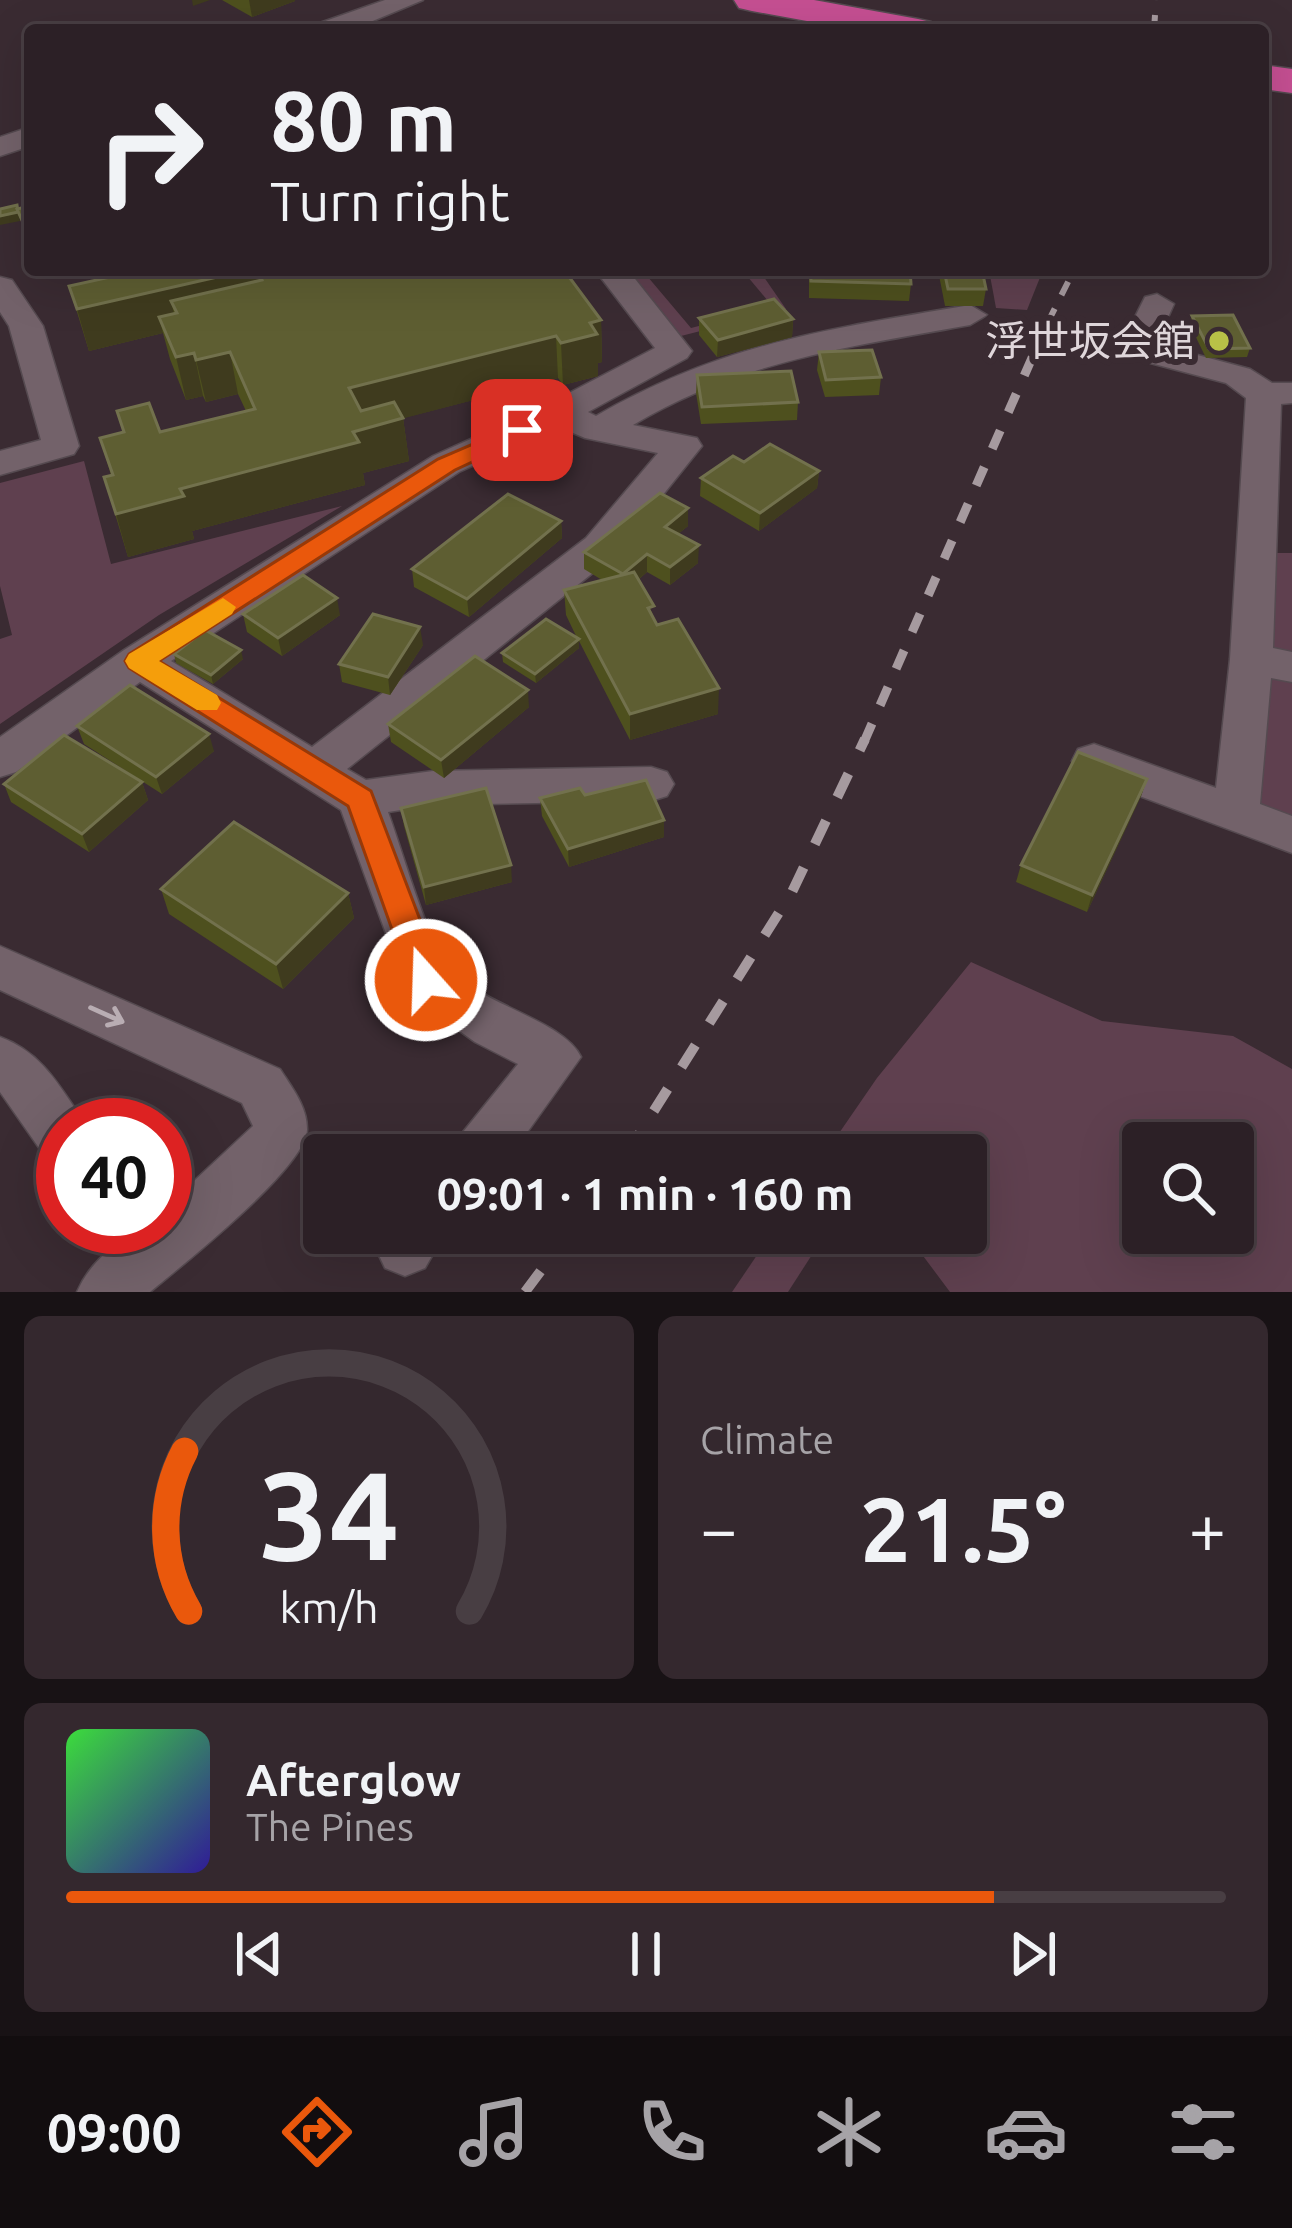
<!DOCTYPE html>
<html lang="en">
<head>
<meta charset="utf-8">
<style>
  :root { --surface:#2c2026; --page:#34282e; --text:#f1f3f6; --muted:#a6a3a7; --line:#483e43; --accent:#ea580c }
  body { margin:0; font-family:Ubuntu,"Noto Sans JP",sans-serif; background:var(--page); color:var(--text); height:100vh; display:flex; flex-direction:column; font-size:45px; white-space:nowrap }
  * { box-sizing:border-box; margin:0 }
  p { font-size:39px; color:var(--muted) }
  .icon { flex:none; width:66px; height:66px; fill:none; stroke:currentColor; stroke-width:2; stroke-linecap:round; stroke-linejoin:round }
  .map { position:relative; height:1292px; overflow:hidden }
  .drawer { display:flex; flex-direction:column; gap:24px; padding:24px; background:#181215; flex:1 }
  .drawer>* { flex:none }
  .banner { position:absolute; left:24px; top:24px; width:1245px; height:252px; border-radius:12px; box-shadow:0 12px 48px #0002,0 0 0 3px var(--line); background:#2c2026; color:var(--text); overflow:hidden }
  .tools { position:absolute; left:1122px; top:1122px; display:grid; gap:24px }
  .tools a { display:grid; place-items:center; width:132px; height:132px; border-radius:12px; background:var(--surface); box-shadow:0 12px 48px #0002,0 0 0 3px var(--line); font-size:60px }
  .speed { position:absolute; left:36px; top:1098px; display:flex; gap:24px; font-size:60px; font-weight:700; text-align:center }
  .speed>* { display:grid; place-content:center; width:156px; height:156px; border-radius:50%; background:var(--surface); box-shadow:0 12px 48px #0002,0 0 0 3px var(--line); line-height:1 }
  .speed .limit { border:18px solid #d22; background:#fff; color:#111 }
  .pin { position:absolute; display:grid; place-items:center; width:102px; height:102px; color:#fff; margin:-51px; border-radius:24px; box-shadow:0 6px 18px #0006 }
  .me { position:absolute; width:132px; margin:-66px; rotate:340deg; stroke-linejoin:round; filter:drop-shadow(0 0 9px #0008) }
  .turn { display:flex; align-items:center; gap:42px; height:252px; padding:0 48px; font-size:54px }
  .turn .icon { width:156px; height:156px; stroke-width:2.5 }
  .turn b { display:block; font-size:84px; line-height:102px }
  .big { font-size:90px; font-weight:600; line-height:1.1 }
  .drawer .widget { flex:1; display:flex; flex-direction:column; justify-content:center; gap:18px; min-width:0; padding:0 42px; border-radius:18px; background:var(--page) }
  .drawer .dial { align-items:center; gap:0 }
  .dial svg { height:312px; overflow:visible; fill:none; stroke:var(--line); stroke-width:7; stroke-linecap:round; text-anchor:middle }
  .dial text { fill:var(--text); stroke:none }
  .song { display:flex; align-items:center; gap:36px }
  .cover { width:144px; height:144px; border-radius:18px; background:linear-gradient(135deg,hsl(120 70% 55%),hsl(250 70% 35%)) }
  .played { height:12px; border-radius:6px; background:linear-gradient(90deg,var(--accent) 80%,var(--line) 80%) }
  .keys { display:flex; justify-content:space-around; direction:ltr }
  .heat { display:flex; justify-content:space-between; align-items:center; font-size:66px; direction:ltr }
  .drawer .tiles { flex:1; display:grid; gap:24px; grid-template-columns:1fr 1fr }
  .widget:last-child { grid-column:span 2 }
  .trip { position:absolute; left:303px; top:1134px; width:684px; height:120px; border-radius:12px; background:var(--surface); box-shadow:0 12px 48px #0002,0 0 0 3px var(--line); font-weight:600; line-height:120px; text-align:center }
  .dock { display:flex; height:192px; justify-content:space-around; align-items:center; background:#120d0f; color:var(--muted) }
  .dock .icon { width:84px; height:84px }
  .dock .selected { color:var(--accent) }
  .dock b { font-size:54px; color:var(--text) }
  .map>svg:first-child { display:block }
</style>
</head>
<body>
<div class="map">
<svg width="1292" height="1292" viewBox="0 0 1292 1292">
  <rect width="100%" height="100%" fill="#3a2b32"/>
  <!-- green -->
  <g fill="#5f404f" fill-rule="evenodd">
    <polygon points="625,270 642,270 691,328 773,307 742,270 759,270 786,309 681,336"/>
    <polygon points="989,270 1043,270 1027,310 996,308"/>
    <polygon points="84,461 111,564 342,506 159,615 0,724 0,639 12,635 0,586 0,483"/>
    <polygon points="1273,553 1292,553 1292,658 1267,652"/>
    <polygon points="1266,671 1292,676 1292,825 1249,809"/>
    <path d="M971,962L1102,1021L1233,1036L1292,1069V1292H950L906,1233H966V1155H824L877,1078ZM1143,1143H1233V1233H1143Z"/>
    <polygon points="772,1233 826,1233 788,1292 732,1292"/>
  </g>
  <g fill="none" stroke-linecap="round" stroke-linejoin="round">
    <defs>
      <g id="minor">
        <polygon points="385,0 423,0 351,30 313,30 317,24"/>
        <polygon points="30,127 30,146 0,156 0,137"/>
        <path d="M595,270H628L692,351L687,358L588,412L596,416C723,343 829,329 970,305L987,315L970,325C849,347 740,361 633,425L697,438L702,446L614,556L347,769L366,780L433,771L651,767L667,772L674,784L667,796L651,801L433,805L388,812C403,853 424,929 445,962C470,1003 563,1018 581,1057L511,1155H451L459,1137L518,1064L475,1042L408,994L341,810L140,682L16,772L0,777V737L124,650L433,456L546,405L655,348ZM559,427L585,438L658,453L586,538L312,747L171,661L459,472Z"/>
        <polygon points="0,277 12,280 43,326 79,446 74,454 0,475 0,451 41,440 9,326 0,312"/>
        <polygon points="1157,294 1174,304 1156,344 1250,369 1272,383 1292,383 1292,403 1281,404 1273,648 1292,652 1292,682 1271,678 1260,804 1292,816 1292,853 1078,773 1072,761 1078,749 1094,744 1216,788 1230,659 1246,398 1226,383 1124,356 1119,349 1145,297"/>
        <path d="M0,946L280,1069C292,1088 307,1106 307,1129C308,1166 181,1266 150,1292H77C91,1259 129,1227 165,1227V1208L253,1126L242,1103L0,990Z"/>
        <path d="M0,1037C41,1052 59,1085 82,1119L85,1125H63V1162L44,1155L0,1092Z"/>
        <polygon points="383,1233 445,1233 425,1268 405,1276 385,1268 376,1249"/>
      </g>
      <g id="highway">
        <polygon points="734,0 814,0 918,19 931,22 937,30 856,30 752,11 739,8"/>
        <polygon points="1263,65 1292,69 1292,93 1263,89"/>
      </g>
    </defs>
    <!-- minor casing -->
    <use href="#minor" stroke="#554a50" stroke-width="3"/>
    <!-- highway casing -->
    <use href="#highway" stroke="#554a50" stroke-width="3"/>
    <!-- minor -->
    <use href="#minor" fill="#73626a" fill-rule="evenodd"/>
    <!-- highway -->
    <use href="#highway" fill="#c54f92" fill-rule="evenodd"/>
    <!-- rail-far2 -->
    <g stroke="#a69a9f" stroke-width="6" stroke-dasharray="15 15" stroke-linecap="butt">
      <polyline points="1154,30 1156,0"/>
      <polyline points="1048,322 1074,270"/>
    </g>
    <!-- rail-far1 -->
    <polyline stroke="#a69a9f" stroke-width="9" stroke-dasharray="20 20" stroke-linecap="butt" points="864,742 1049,319"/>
    <!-- rail -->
    <g stroke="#a69a9f" stroke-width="10" stroke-dasharray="26 26" stroke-linecap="butt">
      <polyline points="626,1155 792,892 865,739"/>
      <polyline points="525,1292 569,1233"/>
    </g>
  </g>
  <!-- wall -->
  <g fill="#4e501e">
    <polygon points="222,0 295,0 295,1 252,17"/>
    <polygon points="142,270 564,270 601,320 602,362 598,363 598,376 563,385 558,378 403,418 409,461 363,473 365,485 192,531 194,539 128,557 104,477 111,475 100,438 123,432 117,411 160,432 246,411 238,394 206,402 203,396 186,400 170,359 163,333 89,351 69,286"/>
    <polygon points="809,270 910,270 911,284 909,301 809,298"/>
    <polygon points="938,270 982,270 986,289 983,306 945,306"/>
    <polygon points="1192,316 1250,348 1247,357 1206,358 1190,325"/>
    <polygon points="699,318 793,319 792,337 717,357 699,335"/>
    <polygon points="819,352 881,377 879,395 825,397 817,370"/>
    <polygon points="697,375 798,402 797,420 701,424 696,393"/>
    <polygon points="819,471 817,488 759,531 700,496 701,478"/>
    <polygon points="688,508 688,526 678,534 698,563 670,585 647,572 638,580 654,618 718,714 630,740 579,641 579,648 536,683 503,662 502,653 577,638 566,615 564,590 602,580 584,569 584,552"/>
    <polygon points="561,521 562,538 469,617 414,587 412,569"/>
    <polygon points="243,614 340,615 282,656 247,632"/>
    <polygon points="423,645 390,695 342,682 339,664"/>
    <polygon points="174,654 243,659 213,684 176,663"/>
    <polygon points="529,707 444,778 391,742 388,724"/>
    <polygon points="77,726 214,751 162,794 84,744"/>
    <polygon points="1147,779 1141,796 1087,912 1016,882 1021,865"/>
    <polygon points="142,782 148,800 89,852 11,802 4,784"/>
    <polygon points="585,795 664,837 569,867 542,816 540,798"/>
    <polygon points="401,808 512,882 426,905 404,826"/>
    <polygon points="161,889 348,893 354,918 283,989 169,914"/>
  </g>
  <!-- shaded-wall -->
  <g fill="#3f3b1e">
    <polygon points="192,0 210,0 193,6"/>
    <polygon points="249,0 295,0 295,1 252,17"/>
    <polygon points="18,212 20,221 0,225 0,216"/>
    <polygon points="248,270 257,270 264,309 177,313 171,301 178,330 159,317 163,333 89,351 77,309"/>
    <polygon points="793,319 792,337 717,357 718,340"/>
    <polygon points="601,320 602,362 598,363 598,376 563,385 561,343 590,323"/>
    <polygon points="556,336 558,378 355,431 349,388"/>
    <polygon points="230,352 238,394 206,402 196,360"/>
    <polygon points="194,353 203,396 186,400 176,357"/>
    <polygon points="403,418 409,461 363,473 365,485 192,531 194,539 128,557 116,514 180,489 353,432"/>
    <polygon points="819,471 817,488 759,531 760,513"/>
    <polygon points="688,508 688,526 665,544 665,527"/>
    <polygon points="561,521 562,538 469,617 467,599"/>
    <polygon points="699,545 698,563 670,585 670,567"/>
    <polygon points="647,554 647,572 623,592 623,574"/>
    <polygon points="337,598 340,615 282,656 278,638"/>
    <polygon points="420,627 423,645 390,695 388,677"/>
    <polygon points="579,639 579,648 536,683 535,674"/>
    <polygon points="241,650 243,659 213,684 211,675"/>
    <polygon points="719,688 718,714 630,740 630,714"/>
    <polygon points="528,690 529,707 444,778 441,760"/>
    <polygon points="209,734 214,751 162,794 156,777"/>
    <polygon points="1147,779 1141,796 1087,912 1092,895"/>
    <polygon points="142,782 148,800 89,852 82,834"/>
    <polygon points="664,820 664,837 569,867 568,849"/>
    <polygon points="511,865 512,882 426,905 424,887"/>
    <polygon points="348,893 354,918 283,989 276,964"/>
  </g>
  <!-- building -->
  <g fill="#5e5e32" stroke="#72714d" stroke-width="3">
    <polygon points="17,205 18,212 0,216 0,209"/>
    <polygon points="30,206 30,233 28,234 17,209"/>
    <polygon points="142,270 248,270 77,309 69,286"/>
    <polygon points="258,270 564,270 601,320 590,323 597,334 561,343 556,336 349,388 361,411 394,402 403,418 353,432 359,442 180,489 184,496 116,514 104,477 113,475 100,438 124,432 117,411 149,403 160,432 255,409 230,352 196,360 194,353 176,357 159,317 177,313 171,301 262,280"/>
    <polygon points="810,270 910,270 911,284 811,281"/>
    <polygon points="944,270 982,270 986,289 948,289"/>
    <polygon points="774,299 793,319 718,340 699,318"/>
    <polygon points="1233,315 1250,348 1209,349 1192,316"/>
    <polygon points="872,350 881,377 826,380 819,352"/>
    <polygon points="791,371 798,402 702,407 697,375"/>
    <polygon points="770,444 819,471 760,513 701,478 733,456 744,462"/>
    <polygon points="660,493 688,508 665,527 699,545 670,567 647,554 623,574 584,552"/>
    <polygon points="508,494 561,521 467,599 412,569"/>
    <polygon points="634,572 654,606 648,608 657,625 678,619 719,688 630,714 564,590"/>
    <polygon points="303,575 337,598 278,638 243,614"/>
    <polygon points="373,614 420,627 388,677 339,664"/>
    <polygon points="546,619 579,639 535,674 502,653"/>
    <polygon points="205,630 241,650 211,675 174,654"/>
    <polygon points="475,656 528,690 441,760 388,724"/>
    <polygon points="130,685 209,734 156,777 77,726"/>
    <polygon points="64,735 142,782 82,834 4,784"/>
    <polygon points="1078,752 1147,779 1092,895 1021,865"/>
    <polygon points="646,780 664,820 568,849 540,798 580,788 585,795"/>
    <polygon points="486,788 511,865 424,887 401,808"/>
    <polygon points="234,822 348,893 276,964 161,889"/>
  </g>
  <!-- one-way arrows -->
  <defs><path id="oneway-shaft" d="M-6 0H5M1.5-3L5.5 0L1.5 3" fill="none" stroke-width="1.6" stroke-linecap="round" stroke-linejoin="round" transform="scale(3)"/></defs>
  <use stroke="#b9adb3" href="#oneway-shaft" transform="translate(107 1015) rotate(24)"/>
  <!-- route -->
  <polygon fill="#ea580c" stroke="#983908" stroke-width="3" points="522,423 534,430 530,435 455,470 159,661 371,791 443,980 438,989 426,993 415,989 410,980 348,806 129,668 125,661 129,654 438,459"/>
  <!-- slow -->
  <polygon fill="#f59e0b" points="223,598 236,607 232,614 159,661 217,695 221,703 217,710 197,710 129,668 125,661 129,654"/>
  <!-- markers -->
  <circle fill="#b8c147" stroke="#3a2b32" stroke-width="4.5" cx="1219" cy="341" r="12"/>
  <g text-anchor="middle" stroke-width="12" stroke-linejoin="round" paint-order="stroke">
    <!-- poi labels -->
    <g font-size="42" fill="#dfd6da" stroke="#3a2b32" text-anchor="end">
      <text x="1195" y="356">浮世坂会館</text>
    </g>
  </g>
</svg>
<div class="tools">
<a><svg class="icon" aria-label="search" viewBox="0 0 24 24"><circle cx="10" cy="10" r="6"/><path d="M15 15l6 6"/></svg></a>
</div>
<div class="speed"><div class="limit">40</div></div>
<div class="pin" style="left:522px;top:430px;background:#d93025"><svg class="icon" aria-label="arrive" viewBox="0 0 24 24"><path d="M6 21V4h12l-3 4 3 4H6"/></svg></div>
<svg class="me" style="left:426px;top:980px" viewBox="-20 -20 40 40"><circle r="17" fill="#ea580c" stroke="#fff" stroke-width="3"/><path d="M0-11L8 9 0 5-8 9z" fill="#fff"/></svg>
<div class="trip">09:01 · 1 min · 160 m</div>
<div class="banner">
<div class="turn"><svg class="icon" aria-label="right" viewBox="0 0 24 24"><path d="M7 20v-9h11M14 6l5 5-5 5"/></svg><div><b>80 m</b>Turn right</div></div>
</div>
</div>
<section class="drawer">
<div class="tiles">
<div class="widget dial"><svg viewBox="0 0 100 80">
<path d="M14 69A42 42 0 1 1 86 69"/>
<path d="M14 69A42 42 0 0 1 13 28" stroke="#ea580c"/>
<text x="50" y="56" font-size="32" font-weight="700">34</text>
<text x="50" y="72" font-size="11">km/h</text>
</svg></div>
<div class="widget"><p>Climate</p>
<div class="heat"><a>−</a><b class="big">21.5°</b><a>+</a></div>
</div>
<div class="widget">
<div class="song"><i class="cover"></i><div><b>Afterglow</b><p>The Pines</p></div></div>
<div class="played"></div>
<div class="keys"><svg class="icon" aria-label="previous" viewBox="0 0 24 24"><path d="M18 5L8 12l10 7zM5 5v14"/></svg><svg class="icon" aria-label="pause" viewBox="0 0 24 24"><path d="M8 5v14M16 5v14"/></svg><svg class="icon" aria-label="next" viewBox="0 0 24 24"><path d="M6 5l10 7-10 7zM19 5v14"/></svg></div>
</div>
</div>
</section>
<nav class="dock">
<b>09:00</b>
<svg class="icon selected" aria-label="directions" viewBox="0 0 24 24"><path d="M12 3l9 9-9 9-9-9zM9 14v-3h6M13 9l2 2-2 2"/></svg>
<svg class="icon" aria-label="music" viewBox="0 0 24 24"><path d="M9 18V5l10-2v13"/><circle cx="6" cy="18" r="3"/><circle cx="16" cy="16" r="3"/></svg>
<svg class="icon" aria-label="phone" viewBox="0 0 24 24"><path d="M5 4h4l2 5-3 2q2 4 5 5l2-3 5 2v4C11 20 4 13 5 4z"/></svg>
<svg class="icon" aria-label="climate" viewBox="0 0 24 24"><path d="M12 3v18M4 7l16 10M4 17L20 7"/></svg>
<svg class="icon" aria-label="car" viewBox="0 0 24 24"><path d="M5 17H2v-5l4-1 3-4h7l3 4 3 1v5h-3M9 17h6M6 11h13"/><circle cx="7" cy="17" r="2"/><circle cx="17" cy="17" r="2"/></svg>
<svg class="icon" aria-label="filters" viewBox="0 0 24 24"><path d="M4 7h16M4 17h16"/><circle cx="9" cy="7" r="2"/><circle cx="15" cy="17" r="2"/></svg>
</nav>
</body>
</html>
